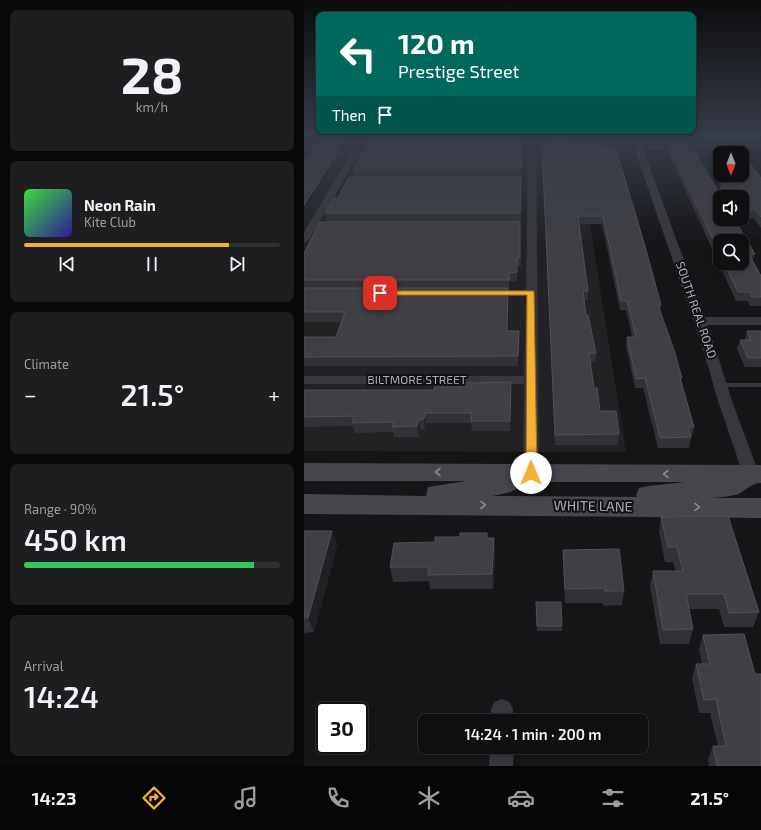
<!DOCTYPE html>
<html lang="en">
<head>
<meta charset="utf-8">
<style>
  :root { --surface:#101012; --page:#1e1e20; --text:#f1f3f6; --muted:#9c9d9f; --line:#303032; --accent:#f2b134 }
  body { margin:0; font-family:"Exo 2",sans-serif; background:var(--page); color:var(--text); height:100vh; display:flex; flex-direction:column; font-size:15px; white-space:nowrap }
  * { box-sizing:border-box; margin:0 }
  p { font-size:13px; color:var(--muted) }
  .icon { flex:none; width:22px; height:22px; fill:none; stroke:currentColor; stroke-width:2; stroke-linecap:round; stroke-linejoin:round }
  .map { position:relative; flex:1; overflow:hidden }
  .details { display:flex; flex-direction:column; gap:10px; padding:10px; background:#09090a; width:304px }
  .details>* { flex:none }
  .guide { position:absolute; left:12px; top:12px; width:380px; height:122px; border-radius:8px; box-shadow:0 2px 6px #0003,0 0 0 1px var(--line); background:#00695c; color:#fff; overflow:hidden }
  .needle { width:26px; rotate:180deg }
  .buttons { position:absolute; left:409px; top:146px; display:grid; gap:8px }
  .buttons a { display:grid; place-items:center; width:36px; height:36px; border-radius:8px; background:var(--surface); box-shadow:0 2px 6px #0003,0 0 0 1px var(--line); font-size:20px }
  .speed { position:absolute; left:12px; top:702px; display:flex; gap:8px; font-size:20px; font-weight:700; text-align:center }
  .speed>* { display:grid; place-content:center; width:52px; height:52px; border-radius:50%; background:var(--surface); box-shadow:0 2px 6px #0003,0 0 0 1px var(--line); line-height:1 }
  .speed .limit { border:2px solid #111; border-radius:6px; background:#fff; color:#111 }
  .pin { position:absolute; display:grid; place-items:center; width:34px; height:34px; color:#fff; margin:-17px; border-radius:8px; box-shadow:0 2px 6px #0006 }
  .me { position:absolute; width:44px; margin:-22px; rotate:0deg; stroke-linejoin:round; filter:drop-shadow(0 0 3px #0008) }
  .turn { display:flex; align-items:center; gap:14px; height:84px; padding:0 16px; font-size:18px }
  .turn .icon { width:52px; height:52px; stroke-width:2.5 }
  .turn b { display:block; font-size:28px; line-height:34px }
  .then { display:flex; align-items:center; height:38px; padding:0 16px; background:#0003; gap:8px; font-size:15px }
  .big { font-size:30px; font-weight:600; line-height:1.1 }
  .details .tile { flex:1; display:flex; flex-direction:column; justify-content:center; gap:6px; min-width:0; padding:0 14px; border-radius:8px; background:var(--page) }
  .details .dial { align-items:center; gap:0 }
  .dial b { font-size:52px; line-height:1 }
  .song { display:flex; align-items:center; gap:12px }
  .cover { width:48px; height:48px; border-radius:6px; background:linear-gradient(135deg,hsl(120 70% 55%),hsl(250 70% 35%)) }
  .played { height:4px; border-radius:2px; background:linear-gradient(90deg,var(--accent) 80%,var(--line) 80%) }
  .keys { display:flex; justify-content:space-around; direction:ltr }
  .heat { display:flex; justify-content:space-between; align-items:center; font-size:22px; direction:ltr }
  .charge { height:6px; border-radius:3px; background:linear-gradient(90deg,#34c759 90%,var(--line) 0) }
  .trip { position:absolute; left:114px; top:714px; width:230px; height:40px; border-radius:8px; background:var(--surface); box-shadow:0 2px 6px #0003,0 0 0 1px var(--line); font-weight:600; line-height:40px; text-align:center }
  .tab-bar { display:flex; height:64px; justify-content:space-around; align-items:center; background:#060607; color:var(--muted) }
  .tab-bar .icon { width:28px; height:28px }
  .tab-bar .on { color:var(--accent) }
  .tab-bar b { font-size:18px; color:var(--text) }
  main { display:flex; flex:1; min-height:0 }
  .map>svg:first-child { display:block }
</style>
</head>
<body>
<main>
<section class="details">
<div class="tile dial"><b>28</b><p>km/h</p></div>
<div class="tile">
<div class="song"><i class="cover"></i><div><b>Neon Rain</b><p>Kite Club</p></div></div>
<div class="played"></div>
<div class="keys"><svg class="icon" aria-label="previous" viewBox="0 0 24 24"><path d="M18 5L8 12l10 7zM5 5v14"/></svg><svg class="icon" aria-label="pause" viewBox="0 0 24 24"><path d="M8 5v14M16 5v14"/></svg><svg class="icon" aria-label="next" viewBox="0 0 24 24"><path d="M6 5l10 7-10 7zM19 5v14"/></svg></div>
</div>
<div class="tile"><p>Climate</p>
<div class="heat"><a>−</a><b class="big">21.5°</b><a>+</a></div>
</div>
<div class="tile"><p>Range · 90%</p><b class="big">450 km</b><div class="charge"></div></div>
<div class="tile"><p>Arrival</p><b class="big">14:24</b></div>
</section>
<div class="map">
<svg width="457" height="766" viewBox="0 0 457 766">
  <rect width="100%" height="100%" fill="#161618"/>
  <!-- built -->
  <polygon fill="#222225" points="0,136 272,136 322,452 0,451"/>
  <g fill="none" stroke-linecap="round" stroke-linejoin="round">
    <!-- lane -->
    <polygon fill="#37383d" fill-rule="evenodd" points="414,383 457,383 457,387 414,387 412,385"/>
    <!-- street -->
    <g fill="#37383d" fill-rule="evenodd">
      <polygon points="57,137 83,138 87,140 83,142 62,141 5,240 0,243 0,232"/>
      <polygon points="197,141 228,141 232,143 235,473 233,477 227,479 221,477 219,473 220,384 0,384 0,376 220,376 222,296 186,296 180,293 186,290 222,290 224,145 200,145 196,143"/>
      <polygon points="457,144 457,148 339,149 401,317 457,317 457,325 404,325 428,401 455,474 453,478 447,480 441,478 439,474 414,401 399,349 330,147 334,145"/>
      <polygon points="198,699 206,702 209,710 209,721 187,721 187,710 190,702"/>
      <polygon points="186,747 210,747 209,766 185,766"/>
    </g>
    <!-- secondary -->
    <path fill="#45474d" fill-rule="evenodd" d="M0,463L457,465V483C447,483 443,490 434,494C426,497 416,497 407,498H457V518L0,514V494L122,496L124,487L162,481H0ZM225,482H381L344,486L335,488L332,495L333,497L189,496L206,492L223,484Z"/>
  </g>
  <!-- wall -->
  <g fill="#323236" fill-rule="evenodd">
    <polygon points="185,136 218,136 218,139 186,139"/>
    <polygon points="244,136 267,136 269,146 357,305 356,311 378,378 377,381 390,427 388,437 387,437 385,448 354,448 339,388 331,388 322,346 323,337 328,337 322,310 316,310 298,224 275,224 284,291 284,300 280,300 282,315 292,353 291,362 286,362 290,388 296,411 315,434 314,445 251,445 238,154 238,147 245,147"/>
    <polygon points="355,136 382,136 381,143 359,143"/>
    <polygon points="147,138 147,140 217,139 217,176 51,176 50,168"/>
    <path d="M364,143L415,193L457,178V228L450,218H438V197H416L451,254L449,261L457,276V306H446L444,301H432L363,150ZM416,241L438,263H416Z"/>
    <polygon points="217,177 217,222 23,222 21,213 34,198"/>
    <polygon points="216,222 217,267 213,267 213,281 205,282 205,288 204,288 204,331 215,331 214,366 0,366 0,337 32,337 37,322 0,322 0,253"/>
    <polygon points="443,331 457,331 457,367 441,367 433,349 436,340 441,340"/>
    <polygon points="207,382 206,431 168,431 167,423 122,423 121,429 116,429 115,437 90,437 89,432 51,433 49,426 0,427 0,387 1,390 130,390"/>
    <polygon points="357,517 455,612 449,627 420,627 415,609 385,609 389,629 385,644 356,644 346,586 349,571 372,571 369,562 361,562 355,532"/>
    <polygon points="0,531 28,531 33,546 10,632 0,633"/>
    <polygon points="184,538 190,538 191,553 189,589 126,589 125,581 89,582 86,567 131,542"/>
    <polygon points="259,550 320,591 318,605 299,606 299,603 261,603 259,564"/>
    <polygon points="232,602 258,626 258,631 233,631"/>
    <polygon points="399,635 457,766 405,766 404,759 409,746 414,746 406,713 395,713 388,678 392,664 398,664 395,649"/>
  </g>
  <!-- shaded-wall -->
  <g fill="#212124">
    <polygon points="39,136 41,136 42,139 43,137 44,144 0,216 0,205"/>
    <polygon points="204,288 205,298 204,341 203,331"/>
    <polygon points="207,382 207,392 206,431 206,421"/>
    <polygon points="121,413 122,423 121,429 120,419"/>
    <polygon points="115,419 116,429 115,437 113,426"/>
    <polygon points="28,531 33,546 10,632 4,618"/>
    <polygon points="190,538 191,553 189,589 188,574"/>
  </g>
  <!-- building -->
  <g fill="#3f3f44" stroke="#4f5156">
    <polygon points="16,136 39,136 39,137 43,137 0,205 0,161 9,148 7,148"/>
    <polygon points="245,136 267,136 269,146 303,146 303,148 312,149 341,246 357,305 354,305 370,350 378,378 376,378 390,427 384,427 387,437 356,438 341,378 332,379 323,337 332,337 323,301 317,301 299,216 274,216 284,291 279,291 282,315 284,315 292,353 285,353 290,388 293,388 296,411 312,411 315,434 251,435 238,147 246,147"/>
    <polygon points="67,137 147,138 146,140 217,139 217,168 50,168"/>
    <polygon points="364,143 386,143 415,193 421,175 438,175 438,157 440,155 457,178 457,217 452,210 438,210 438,197 416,197 416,219 430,219 451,254 445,254 457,276 457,297 448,297 446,292 434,292 420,263 438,263 438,241 416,241 416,255"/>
    <polygon points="45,177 217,177 216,213 21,213 30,198 34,198"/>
    <polygon points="16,222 216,222 216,258 213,258 213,272 205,273 205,280 0,280 0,253"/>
    <polygon points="0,288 204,288 203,331 215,331 214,356 0,357 0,337 32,337 41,312 0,312"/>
    <polygon points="443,331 457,331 457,358 444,358 436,340 447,340"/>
    <polygon points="207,382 206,421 167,421 168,413 121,413 120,419 115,419 113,426 88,427 89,422 48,423 50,416 0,417 0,390 130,390 131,384"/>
    <polygon points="424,516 455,612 425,613 420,594 382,594 389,629 359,630 349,571 379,571 373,547 364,547 357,517"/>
    <polygon points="0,531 28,531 4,618 0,618"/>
    <polygon points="156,533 183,533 183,538 190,538 188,574 124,575 125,567 86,567 90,543 131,542 131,537 156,537"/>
    <polygon points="315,549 320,591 301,591 301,588 261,589 259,550"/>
    <polygon points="232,602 257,602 258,626 233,626"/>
    <polygon points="440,634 451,674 457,674 457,766 413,766 409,746 422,746 412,699 400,700 392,664 406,664 399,635"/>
  </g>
  <!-- one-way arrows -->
  <defs><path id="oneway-chevron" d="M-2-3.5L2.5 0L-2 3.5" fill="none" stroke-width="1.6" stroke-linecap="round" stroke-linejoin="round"/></defs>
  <g stroke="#858993">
    <use href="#oneway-chevron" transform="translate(134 472) rotate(-180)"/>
    <use href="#oneway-chevron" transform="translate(362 474) rotate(-180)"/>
    <use href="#oneway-chevron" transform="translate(179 505)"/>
    <use href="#oneway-chevron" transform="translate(393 507) rotate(1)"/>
  </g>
  <!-- sky -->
  <linearGradient id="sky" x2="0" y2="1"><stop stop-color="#0c0c0d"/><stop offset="0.56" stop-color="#363c48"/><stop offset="1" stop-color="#363c48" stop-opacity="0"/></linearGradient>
  <rect width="457" height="243" fill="url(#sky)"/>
  <!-- route -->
  <polygon fill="#f2b134" stroke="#9d7322" points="73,291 230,291 233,473 231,476 223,476 222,473 223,295 76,295 73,294"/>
  <g text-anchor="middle" stroke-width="4" stroke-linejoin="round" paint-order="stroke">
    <!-- street labels -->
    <g font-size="12" fill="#a8adb8" stroke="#111113">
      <text transform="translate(392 310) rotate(71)" y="4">SOUTH REAL ROAD</text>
      <text x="113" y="384">BILTMORE STREET</text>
    </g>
    <!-- near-street labels -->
    <g font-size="14" fill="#a8adb8" stroke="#111113">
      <text transform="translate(289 506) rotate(1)" y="5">WHITE LANE</text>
    </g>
  </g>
</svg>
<div class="buttons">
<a><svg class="needle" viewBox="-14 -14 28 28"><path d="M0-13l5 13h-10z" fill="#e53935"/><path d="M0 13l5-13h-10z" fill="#9c9d9f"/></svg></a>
<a><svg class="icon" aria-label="sound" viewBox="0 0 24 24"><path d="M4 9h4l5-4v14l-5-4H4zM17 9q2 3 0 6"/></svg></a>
<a><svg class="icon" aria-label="search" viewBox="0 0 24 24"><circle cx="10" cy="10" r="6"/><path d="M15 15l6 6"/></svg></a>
</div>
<div class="speed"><div class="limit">30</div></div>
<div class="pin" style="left:76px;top:293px;background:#d93025"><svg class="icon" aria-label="arrive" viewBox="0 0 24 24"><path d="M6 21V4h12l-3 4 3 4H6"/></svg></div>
<svg class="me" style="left:227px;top:473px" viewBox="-20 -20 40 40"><circle r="19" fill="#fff"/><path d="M0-13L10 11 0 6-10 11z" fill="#f2b134"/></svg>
<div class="trip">14:24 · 1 min · 200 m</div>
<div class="guide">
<div class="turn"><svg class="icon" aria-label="left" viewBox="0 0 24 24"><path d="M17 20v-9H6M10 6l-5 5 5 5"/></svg><div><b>120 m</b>Prestige Street</div></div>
<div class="then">Then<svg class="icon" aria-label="arrive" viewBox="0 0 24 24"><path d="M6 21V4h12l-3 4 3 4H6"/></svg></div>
</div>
</div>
</main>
<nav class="tab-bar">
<b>14:23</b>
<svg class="icon on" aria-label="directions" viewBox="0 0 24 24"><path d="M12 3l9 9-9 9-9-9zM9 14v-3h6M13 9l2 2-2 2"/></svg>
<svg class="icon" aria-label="music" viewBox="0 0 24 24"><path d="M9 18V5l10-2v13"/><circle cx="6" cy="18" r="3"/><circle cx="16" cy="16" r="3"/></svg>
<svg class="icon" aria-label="phone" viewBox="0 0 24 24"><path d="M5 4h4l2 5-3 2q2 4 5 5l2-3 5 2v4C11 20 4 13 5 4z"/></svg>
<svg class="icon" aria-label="climate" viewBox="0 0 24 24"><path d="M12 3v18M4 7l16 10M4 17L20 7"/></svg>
<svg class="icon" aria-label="car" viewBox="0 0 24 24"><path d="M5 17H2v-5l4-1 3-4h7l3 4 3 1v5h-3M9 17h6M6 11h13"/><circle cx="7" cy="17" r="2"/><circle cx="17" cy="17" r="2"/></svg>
<svg class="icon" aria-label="filters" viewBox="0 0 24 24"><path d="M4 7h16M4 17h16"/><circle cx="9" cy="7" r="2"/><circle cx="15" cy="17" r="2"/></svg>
<b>21.5°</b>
</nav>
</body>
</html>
